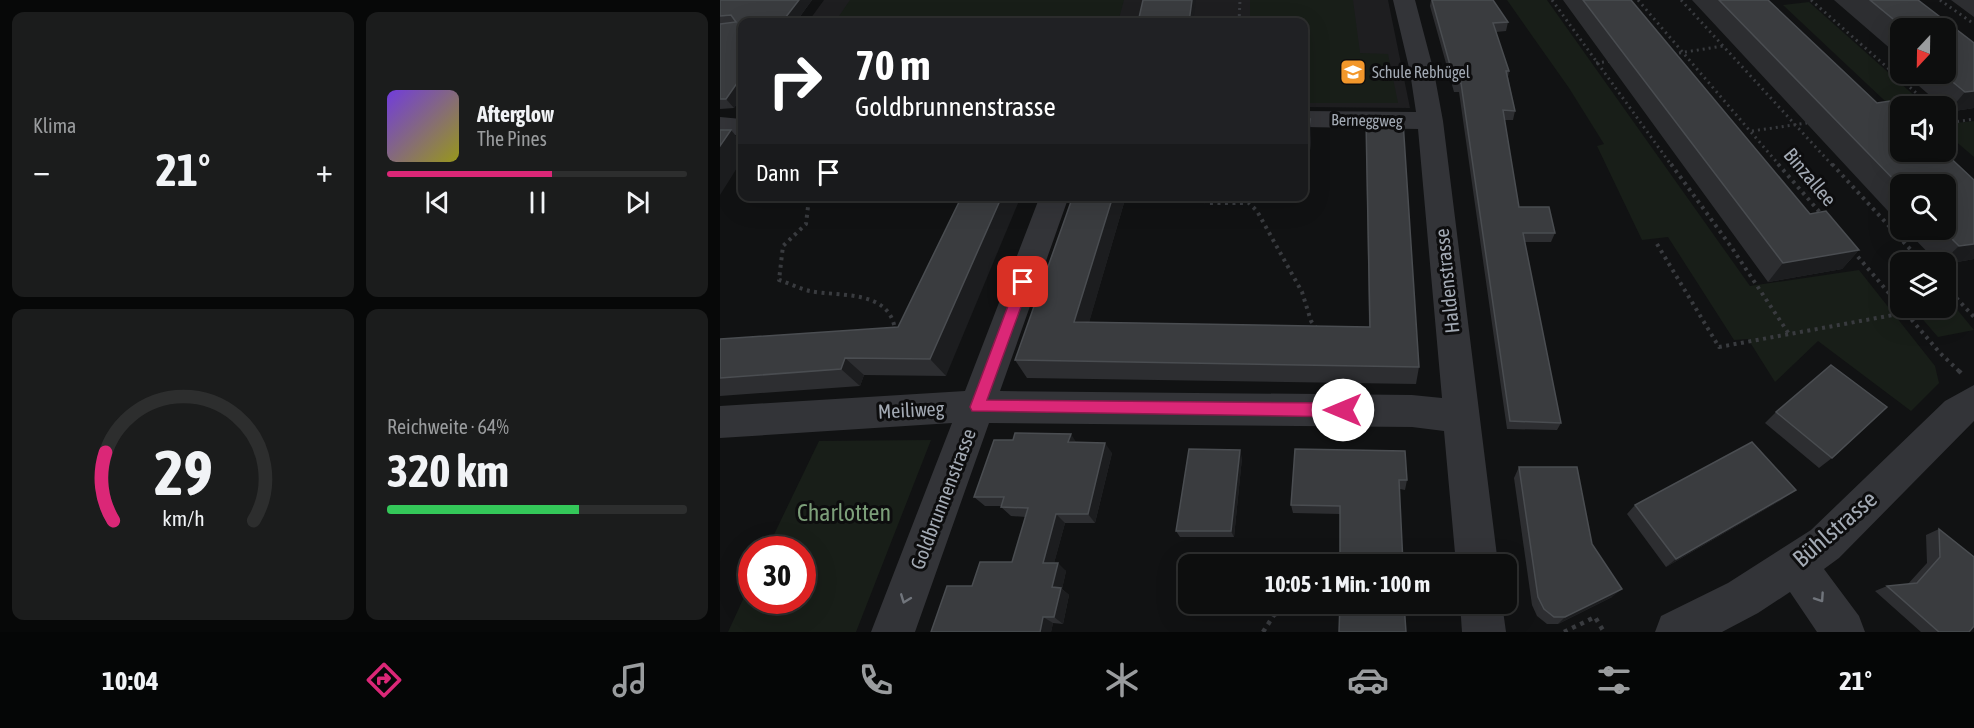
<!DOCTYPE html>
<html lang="de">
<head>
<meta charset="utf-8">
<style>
  :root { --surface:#0d0e0e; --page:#1b1c1c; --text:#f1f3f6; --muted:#9a9c9e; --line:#2d2e2e; --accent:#db2777 }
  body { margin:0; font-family:"Asap Condensed",sans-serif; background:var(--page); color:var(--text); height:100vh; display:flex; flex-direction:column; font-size:22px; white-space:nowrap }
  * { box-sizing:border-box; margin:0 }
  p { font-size:20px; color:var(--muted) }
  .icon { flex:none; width:33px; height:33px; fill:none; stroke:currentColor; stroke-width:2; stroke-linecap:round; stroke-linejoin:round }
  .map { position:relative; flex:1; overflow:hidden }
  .details { display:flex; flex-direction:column; gap:12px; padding:12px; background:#070808; width:720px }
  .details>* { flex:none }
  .top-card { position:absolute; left:18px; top:18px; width:570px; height:183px; border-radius:12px; box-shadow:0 6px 24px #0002,0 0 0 2px var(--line); background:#202124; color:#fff; overflow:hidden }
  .needle { width:39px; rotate:202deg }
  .tools { position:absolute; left:1170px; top:18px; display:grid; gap:12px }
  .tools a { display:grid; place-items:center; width:66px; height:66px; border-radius:12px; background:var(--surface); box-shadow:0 6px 24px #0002,0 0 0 2px var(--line); font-size:30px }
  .speed { position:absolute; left:18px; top:536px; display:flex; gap:12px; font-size:30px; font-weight:700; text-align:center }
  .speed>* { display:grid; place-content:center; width:78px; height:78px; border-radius:50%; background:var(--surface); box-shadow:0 6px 24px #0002,0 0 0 2px var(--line); line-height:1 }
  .speed .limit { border:9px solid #d22; background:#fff; color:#111 }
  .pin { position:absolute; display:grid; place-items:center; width:51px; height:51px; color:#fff; margin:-26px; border-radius:12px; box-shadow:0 3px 9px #0006 }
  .me { position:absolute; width:66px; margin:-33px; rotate:270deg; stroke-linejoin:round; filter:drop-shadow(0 0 4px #0008) }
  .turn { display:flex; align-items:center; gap:21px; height:126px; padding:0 18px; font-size:27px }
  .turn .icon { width:78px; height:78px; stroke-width:2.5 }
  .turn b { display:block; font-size:42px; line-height:51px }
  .then { display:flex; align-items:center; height:57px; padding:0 18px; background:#0003; gap:12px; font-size:22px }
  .big { font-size:45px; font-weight:700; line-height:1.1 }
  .details .tile { flex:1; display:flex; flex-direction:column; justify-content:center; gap:9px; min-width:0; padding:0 21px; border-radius:12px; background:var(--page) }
  .details .dial { align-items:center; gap:0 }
  .dial svg { height:156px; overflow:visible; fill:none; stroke:var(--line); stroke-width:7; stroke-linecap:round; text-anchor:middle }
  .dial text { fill:var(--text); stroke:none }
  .song { display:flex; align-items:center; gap:18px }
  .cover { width:72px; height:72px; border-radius:9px; background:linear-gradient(135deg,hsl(260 70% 55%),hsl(60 70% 35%)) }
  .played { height:6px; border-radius:3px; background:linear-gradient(90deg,var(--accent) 55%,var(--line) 55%) }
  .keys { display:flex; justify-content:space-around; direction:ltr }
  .heat { display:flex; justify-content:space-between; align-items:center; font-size:33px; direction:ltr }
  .charge { height:9px; border-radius:4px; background:linear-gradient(90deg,#34c759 64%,var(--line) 0) }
  .details .tiles { flex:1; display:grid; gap:12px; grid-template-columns:repeat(2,1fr) }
  .trip { position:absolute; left:458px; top:554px; width:339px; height:60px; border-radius:12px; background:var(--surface); box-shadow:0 6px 24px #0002,0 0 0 2px var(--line); font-weight:700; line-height:60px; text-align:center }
  .menu { display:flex; height:96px; justify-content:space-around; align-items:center; background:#050606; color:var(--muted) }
  .menu .icon { width:42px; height:42px }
  .menu .on { color:var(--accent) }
  .menu b { font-size:27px; color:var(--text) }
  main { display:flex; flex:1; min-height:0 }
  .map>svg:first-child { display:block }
</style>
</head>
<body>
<main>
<section class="details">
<div class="tiles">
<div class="tile"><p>Klima</p>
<div class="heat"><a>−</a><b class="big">21°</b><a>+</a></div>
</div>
<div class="tile">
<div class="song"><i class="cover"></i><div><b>Afterglow</b><p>The Pines</p></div></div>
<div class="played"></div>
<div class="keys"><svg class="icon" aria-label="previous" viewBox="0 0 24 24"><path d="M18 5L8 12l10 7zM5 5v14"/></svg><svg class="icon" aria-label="pause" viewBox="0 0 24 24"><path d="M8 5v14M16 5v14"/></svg><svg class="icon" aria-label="next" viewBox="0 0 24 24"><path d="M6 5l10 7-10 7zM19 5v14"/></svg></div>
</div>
<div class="tile dial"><svg viewBox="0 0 100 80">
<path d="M14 69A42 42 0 1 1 86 69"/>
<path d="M14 69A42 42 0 0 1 10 34" stroke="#db2777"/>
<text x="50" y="56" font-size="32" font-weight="700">29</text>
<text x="50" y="72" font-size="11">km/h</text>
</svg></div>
<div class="tile"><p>Reichweite · 64%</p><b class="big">320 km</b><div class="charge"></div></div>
</div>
</section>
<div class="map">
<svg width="1254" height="632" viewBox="0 0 1254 632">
  <rect width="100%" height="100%" fill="#111213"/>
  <!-- built -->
  <polygon fill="#1e1e20" points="104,0 668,0 690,108 584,107 584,22 88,22"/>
  <!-- green -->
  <g fill="#181e18">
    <polygon points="130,0 404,0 398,22 115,22"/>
    <polygon points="530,0 633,0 640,53 668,54 678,103 584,103 584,22 530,22"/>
    <polygon points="787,0 827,0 1030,286 1139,270 1215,366 1219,383 1191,411 1098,341 1055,382 1028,339 1014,340 948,237 922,240 877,146 884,144 849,88"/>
    <polygon points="1089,2 1206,106 1180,106 1180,115 1063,5"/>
    <polygon points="1254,121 1254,157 1226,133 1226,124"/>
    <polygon points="1230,301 1254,330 1218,337 1193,308 1226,308 1226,302"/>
    <polygon points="211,440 136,632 8,632 31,582 32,600 82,600 82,549 47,549 99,441"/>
  </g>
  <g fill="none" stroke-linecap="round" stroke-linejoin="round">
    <!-- path-far2 -->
    <g stroke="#393b3f" stroke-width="3" stroke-dasharray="2 4" stroke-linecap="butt">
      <polyline points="832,0 952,166"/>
      <polyline points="918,0 1060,166"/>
      <polyline points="961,0 1113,166"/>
      <polyline points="1091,0 1211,106"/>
      <polyline points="1220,0 1254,24"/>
      <polyline points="519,22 520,0"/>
      <polyline points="959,53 1003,46"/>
      <polyline points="876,63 892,61"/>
      <polyline points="1226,121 1228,123 1254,119"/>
      <polyline points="1032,131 1087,123"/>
    </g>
    <!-- path-far1 -->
    <g stroke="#393b3f" stroke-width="4" stroke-dasharray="3 4.5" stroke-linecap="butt">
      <polyline points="951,164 1012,248 1069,334"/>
      <polyline points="1058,164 1103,216"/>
      <polyline points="1112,164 1202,262"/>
      <path d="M76,196L89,198L86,224L63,246L59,280C69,283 80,289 90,291C119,297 170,289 175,330"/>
      <polyline points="477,196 488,203 529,203 537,211 582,292 591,321 597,329"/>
      <polyline points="937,244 999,347 1184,313"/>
      <polyline points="1133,251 1220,353 1241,373"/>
      <polyline points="1226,287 1254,317"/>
      <polyline points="1169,293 1180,291"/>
    </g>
    <!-- path -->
    <g stroke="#393b3f" stroke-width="4.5" stroke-dasharray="4 5" stroke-linecap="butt">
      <polyline points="1239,371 1241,373"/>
      <polyline points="543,632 554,615 571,606"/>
      <polyline points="844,632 875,617 884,632"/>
    </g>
    <!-- minor -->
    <g fill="#333438" fill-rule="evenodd">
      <polygon points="673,0 695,0 714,72 723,121 778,564 736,564 724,431 692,427 269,423 195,632 151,632 232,423 0,438 0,406 245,391 320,196 349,196 280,391 692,395 722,398 698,129 584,127 584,111 696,112 690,72"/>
      <polygon points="0,117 22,119 22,135 0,135"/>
      <polygon points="1254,385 1254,421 1119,558 1104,569 1139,616 1145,632 1097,632 1070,592 1038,613 1002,632 935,632 941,616 1008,583 1091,530 1225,401"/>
      <polygon points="740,603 782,603 786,632 742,632"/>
    </g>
  </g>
  <!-- wall -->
  <g fill="#2d2e31">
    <polygon points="0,0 92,0 76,22 22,22 22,97 14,108 0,109"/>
    <polygon points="711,0 773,0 788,22 786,31 776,32 789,71 788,77 795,111 793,120 784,120 799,207 835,233 831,242 805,242 841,423 837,430 787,429 739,92 734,92 710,6"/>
    <polygon points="843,0 911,0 1090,214 1139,250 1122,269 1048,282"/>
    <polygon points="972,0 1048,0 1254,259 1226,264 1226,262 1217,262 1186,230 1226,230 1180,184 1180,224"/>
    <polygon points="1114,0 1198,0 1254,43 1254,108 1228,112 1226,110 1226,106 1222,106 1199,86 1205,78 1199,74 1226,74 1226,28 1180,28 1180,57"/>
    <polygon points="1231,0 1254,0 1254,17"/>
    <polygon points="584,119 591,139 589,163 584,163"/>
    <polygon points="646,121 699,367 696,384 307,378 295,360 353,196 406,196 369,322 649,327 646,141"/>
    <polygon points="242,196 226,376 144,375 140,386 0,396 0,339 178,327"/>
    <polygon points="1056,412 1112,458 1099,468 1045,423"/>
    <polygon points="357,442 392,453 375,523 345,523 334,563 346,571 342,589 349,595 343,624 333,623 331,632 211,632 252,586 292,562 306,517 291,516 281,507 281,506 265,506 254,497"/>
    <polygon points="575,449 687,480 685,490 680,489 620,514 573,513 571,505"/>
    <polygon points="522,458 514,537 460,537 456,531"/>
    <polygon points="799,467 872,544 892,597 838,624 827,624 817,616 812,605 794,478"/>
    <polygon points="1063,499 946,567 907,514 915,505"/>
    <polygon points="1219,529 1249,632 1201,632 1155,591 1167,586 1188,584 1207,563 1206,535"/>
  </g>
  <!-- shaded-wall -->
  <g fill="#1c1d1f">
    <polygon points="79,0 92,0 76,22 62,22"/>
    <polygon points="472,0 476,0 473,22 469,22"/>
    <polygon points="22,76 22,97 14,108 6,99"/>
    <polygon points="1254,91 1254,108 1228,112 1245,92"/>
    <polygon points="590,119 591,139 589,163 588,143"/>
    <polygon points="11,130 22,143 22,160 0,195 0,146"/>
    <polygon points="282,196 301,196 226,376 210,359"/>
    <polygon points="393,196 406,196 364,340 354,322"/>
    <polygon points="1254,244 1254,259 1226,264 1226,262 1222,262 1239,246"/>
    <polygon points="1139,250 1122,269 1048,282 1063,263"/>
    <polygon points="125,358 144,375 140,386 121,369"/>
    <polygon points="351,434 358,445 348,442"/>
    <polygon points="385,443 392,453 375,523 368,514"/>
    <polygon points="520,450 522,458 514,537 511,531"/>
    <polygon points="1076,490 1063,499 946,567 956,559"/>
    <polygon points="336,514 345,523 332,571 323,563"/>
    <polygon points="338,563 346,571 342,589 349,595 343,624 334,617 332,587"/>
    <polygon points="902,589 892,597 838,624 845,617"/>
    <polygon points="323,617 333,623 331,632 320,632"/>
  </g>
  <!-- building -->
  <g fill="#3a3c3f" stroke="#4a4d51" stroke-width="1.5">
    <polygon points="0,0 79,0 62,22 22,22 22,76 6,99 0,99 0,24 16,22 11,15 0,16"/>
    <polygon points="423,0 472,0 469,22 418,22"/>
    <polygon points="712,0 773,0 788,22 773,23 789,71 786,71 795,111 783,110 799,207 829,207 835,233 803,233 841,423 790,421 741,83 735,83"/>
    <polygon points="863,0 911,0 1090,214 1106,211 1139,250 1063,263"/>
    <polygon points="999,0 1048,0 1157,103 1170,101 1180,111 1180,152 1224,152 1254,180 1254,244 1239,246 1223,230 1226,230 1226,184 1180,184 1180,186"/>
    <polygon points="1150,0 1198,0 1254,43 1254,91 1245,92 1223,74 1226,74 1226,64 1227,64 1226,63 1226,28 1184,28"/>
    <polygon points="584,119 590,119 588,143 584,143"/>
    <polygon points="646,121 683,121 699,367 295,360 353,196 393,196 354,322 650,327"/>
    <polygon points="0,130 11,130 0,146"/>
    <polygon points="242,196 282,196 210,359 125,358 121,369 0,378 0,339 178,327"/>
    <polygon points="1111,365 1167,407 1112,458 1056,412"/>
    <polygon points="295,433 351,434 348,442 385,443 368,514 336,514 323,563 338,563 332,587 341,588 334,617 323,617 320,632 211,632 227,586 252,586 260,562 292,562 308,508 281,507 284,497 254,497 274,440 293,440"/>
    <polygon points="1032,442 1076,490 956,559 915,505"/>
    <polygon points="469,449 520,450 511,531 456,531"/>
    <polygon points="575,449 685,451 687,480 679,480 683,564 620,564 620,506 571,505"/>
    <polygon points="799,467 857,467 872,544 902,589 845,617 834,617 824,609 818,597"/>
    <polygon points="1219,529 1254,557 1254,626 1249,632 1219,632 1167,586 1197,583 1220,557"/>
    <polygon points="620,603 684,603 686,632 619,632"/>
  </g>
  <!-- one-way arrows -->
  <defs><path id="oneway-chevron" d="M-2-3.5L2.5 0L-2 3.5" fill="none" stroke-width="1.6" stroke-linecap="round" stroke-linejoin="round" transform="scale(1.5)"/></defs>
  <g stroke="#71757c">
    <use href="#oneway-chevron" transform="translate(1100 598) rotate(56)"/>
    <use href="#oneway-chevron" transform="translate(185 599) rotate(111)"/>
  </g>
  <!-- route -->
  <polygon fill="#db2777" stroke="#8e194d" stroke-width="1.5" points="303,277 310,282 267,400 623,403 631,410 623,417 252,411 250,407 297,282"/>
  <!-- icons -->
  <defs>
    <symbol id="school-square" viewBox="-11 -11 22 22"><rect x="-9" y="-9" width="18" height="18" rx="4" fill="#f2972b" stroke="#0d0d0e"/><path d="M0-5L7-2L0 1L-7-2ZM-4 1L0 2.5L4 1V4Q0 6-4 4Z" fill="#fff"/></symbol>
  </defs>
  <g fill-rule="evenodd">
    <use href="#school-square" x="618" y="57" width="30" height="30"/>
  </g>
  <g text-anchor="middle" stroke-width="6" stroke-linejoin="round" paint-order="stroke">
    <!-- far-poi labels -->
    <g font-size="16" fill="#a3aab4" stroke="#0d0d0e" text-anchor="start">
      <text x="652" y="78">Schule Rebhügel</text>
    </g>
    <!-- far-street labels -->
    <g font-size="16" fill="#a3aab4" stroke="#0d0d0e">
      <text transform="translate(647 120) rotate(1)" y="6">Berneggweg</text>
    </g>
    <!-- street labels -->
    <g font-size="20" fill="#a3aab4" stroke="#0d0d0e">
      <text transform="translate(1090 177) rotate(50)" y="7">Binzallee</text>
      <text transform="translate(727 281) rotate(-96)" y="7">Haldenstrasse</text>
      <text transform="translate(191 410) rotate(-3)" y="7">Meiliweg</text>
      <text transform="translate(223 499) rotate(-69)" y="7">Goldbrunnenstrasse</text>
    </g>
    <!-- near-park labels -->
    <g font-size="24" fill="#7c9f79" stroke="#0d0d0e">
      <text x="124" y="521">Charlotten</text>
    </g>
    <!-- near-street labels -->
    <g font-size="24" fill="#a3aab4" stroke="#0d0d0e">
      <text transform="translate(1115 529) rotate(-41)" y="8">Bühlstrasse</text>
    </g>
  </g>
</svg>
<div class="tools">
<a><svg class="needle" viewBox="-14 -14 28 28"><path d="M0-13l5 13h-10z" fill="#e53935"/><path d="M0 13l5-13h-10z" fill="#9a9c9e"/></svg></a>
<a><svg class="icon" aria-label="sound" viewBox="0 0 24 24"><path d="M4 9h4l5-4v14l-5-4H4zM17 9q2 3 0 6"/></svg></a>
<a><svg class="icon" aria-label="search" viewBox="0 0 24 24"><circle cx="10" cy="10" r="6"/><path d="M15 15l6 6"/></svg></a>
<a><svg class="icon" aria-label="layers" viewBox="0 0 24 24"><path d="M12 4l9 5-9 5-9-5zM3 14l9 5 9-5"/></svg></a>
</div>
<div class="speed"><div class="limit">30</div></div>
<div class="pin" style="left:303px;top:282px;background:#d93025"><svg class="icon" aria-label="arrive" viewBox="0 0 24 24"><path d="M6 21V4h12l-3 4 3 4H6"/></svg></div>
<svg class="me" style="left:623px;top:410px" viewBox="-20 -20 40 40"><circle r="19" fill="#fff"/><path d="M0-13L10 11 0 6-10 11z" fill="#db2777"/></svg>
<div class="trip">10:05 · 1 Min. · 100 m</div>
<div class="top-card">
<div class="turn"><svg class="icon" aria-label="right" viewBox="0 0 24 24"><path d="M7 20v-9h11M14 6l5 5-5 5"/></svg><div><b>70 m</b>Goldbrunnenstrasse</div></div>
<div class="then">Dann<svg class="icon" aria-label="arrive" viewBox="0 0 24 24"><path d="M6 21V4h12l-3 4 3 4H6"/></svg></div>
</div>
</div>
</main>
<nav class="menu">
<b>10:04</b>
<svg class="icon on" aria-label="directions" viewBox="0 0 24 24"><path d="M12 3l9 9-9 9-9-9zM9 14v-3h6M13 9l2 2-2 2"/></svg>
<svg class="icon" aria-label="music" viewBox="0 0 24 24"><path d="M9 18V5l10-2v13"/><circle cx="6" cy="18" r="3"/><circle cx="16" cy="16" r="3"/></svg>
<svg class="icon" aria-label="phone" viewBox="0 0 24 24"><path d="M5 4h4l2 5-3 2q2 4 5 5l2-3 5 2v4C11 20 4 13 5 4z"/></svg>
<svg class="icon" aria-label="climate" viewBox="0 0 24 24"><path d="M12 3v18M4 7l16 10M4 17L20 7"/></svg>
<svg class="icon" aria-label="car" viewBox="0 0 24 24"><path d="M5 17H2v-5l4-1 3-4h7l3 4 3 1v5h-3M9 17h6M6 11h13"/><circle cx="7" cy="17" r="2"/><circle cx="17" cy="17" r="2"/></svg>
<svg class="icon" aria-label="filters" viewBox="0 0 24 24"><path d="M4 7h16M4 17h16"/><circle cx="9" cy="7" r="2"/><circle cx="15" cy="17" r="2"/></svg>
<b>21°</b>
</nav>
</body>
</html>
